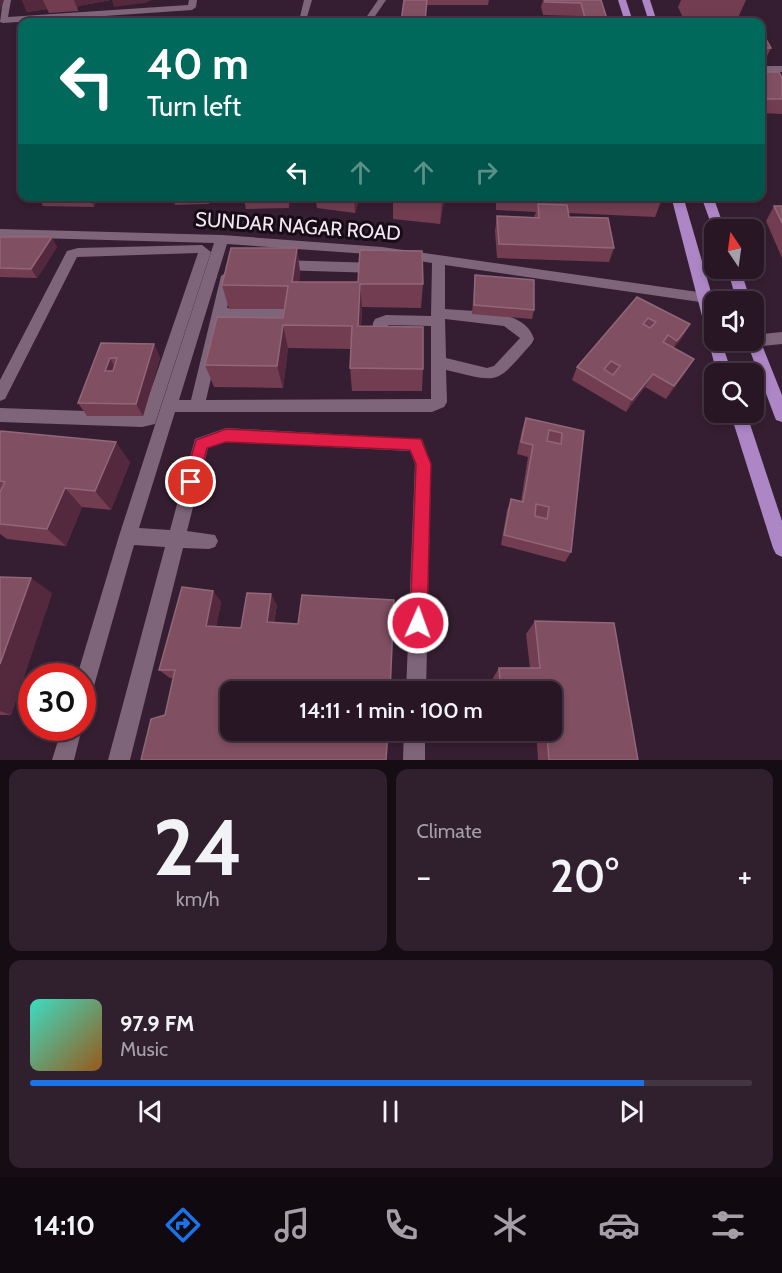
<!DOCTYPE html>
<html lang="en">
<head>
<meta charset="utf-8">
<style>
  :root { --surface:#281625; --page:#301f2d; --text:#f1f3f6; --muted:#a59fa7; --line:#443542; --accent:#1a73e8 }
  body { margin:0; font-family:Cabin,sans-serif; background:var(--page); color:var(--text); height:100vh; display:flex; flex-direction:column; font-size:22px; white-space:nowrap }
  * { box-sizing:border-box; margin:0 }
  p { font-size:20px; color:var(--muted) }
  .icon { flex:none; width:33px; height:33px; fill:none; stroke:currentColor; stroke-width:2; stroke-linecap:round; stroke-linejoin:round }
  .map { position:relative; height:760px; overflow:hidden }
  .sheet { display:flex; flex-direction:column; gap:9px; padding:9px; background:#160c14; flex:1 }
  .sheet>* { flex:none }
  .top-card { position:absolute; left:18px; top:18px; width:747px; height:183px; border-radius:12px; box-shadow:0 3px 9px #0003,0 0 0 2px var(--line); background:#00695c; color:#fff; overflow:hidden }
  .needle { width:39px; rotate:347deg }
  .tools { position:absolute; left:704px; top:219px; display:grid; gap:12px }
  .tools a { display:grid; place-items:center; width:60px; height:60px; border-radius:12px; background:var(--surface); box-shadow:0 3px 9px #0003,0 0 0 2px var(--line); font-size:30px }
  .speed { position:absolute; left:18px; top:663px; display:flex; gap:12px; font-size:30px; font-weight:700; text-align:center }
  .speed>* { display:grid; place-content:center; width:78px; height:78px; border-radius:50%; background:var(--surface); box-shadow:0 3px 9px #0003,0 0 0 2px var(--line); line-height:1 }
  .speed .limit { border:9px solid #d22; background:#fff; color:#111 }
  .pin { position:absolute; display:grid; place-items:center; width:51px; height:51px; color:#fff; margin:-26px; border:3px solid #fff; border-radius:50%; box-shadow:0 2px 6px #0007 }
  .me { position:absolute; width:66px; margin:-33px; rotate:2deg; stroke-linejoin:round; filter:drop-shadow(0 0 4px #0008) }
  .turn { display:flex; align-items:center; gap:21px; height:126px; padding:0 30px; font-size:27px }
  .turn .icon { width:78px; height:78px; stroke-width:2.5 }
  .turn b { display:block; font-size:42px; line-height:51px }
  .lanes { display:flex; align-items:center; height:57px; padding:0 30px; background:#0003; justify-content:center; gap:30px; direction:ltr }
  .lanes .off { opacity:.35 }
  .big { font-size:45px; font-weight:600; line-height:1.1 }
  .sheet .widget { flex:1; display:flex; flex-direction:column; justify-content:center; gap:9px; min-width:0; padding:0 21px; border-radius:12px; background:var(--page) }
  .sheet .dial { align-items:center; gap:0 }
  .dial b { font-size:78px; line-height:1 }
  .song { display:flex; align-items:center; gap:18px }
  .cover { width:72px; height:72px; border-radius:9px; background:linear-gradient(135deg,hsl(170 70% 55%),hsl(30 70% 35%)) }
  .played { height:6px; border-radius:3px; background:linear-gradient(90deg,var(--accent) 85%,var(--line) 85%) }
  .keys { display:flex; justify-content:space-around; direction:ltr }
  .heat { display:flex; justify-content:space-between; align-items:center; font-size:33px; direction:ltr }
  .sheet .tiles { flex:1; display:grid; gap:9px; grid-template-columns:1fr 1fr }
  .widget:last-child { grid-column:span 2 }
  .trip { position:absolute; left:220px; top:681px; width:342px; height:60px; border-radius:12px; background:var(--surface); box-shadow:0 3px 9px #0003,0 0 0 2px var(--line); font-weight:600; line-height:60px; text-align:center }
  .menu { display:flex; height:96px; justify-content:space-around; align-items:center; background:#10090f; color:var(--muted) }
  .menu .icon { width:42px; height:42px }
  .menu .current { color:var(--accent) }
  .menu b { font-size:27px; color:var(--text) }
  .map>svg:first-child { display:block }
</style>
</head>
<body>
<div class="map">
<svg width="782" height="760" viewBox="0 0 782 760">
  <rect width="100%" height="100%" fill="#351e31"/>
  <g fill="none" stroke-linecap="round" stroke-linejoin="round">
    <!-- minor -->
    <g fill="#7f657a" fill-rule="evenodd">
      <polygon points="3,0 11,0 8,17 188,5 189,0 197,0 196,7 192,10 3,23 0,22"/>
      <polygon points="304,0 312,0 307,17 324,20 325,22 299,21"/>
      <polygon points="378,0 386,0 371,22 363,22"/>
      <rect x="760" y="66" width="22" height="6"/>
      <path d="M0,229L222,235L382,247L733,297L740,302H714V304L445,265V309C472,312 525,308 534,339L532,343C495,385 501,383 446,370L447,402L444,407L432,412H175L139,528L170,530L195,439L226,428L422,439L431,464L426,692H406L415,464L410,451L226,442L208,448L187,531L215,535L218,541L215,547L209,549L183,548L130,760H108L165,547L134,545L92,693L89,700L82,703V676H77L119,536L214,243L0,237ZM227,244L382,255L432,263L431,316L386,315L375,319L373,323L371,343L375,348H385L388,325L431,326V399L206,400L225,318H277L275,333L277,337L282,338L289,333L291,316L287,309L227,308L235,276L228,271L221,276L191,400H179ZM445,319L504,326L520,338L494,366L487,368L446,358Z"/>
      <polygon points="202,245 211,252 155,424 142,427 0,422 0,408 143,413 198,253 77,257 5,399 0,401 0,380 67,251 78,248"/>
      <polygon points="278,260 377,263 384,268 377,273 278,270 271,265"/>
      <polygon points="782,332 782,344 753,347 748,345 746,341 753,340 753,335"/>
      <polygon points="62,728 82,728 74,760 52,760"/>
      <polygon points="404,730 425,730 425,760 403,760"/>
    </g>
    <!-- major -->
    <g fill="#ad86c6" fill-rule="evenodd">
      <polygon points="618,0 626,0 633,22 625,22"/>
      <polygon points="642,0 650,0 657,22 649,22"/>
      <polygon points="671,196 683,196 713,299 714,340 721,340 732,374 717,374"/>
      <polygon points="701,196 713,196 725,230 714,230 714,232"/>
      <polygon points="727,268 740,268 751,302 737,302"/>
      <polygon points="753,334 758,336 760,340 782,395 782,422 776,420 774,415 746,340 753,340"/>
      <polygon points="730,412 746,412 782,521 782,557 776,554 773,548"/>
    </g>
  </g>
  <!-- wall -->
  <g fill="#723d51">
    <polygon points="22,0 111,0 78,6 78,11 49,13 47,9 27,12"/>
    <polygon points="404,0 489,0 488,5 427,5"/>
    <polygon points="543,0 601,0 608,22 580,22 578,16 543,15 541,7"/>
    <polygon points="681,0 746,0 736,22 685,22 678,7"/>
    <polygon points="760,34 771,48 766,58 760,58"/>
    <polygon points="760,72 782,78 782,114 760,113"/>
    <polygon points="38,196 98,196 94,207 43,206"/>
    <polygon points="172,196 211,196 209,204 175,205"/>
    <polygon points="243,196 290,196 289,208 246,209"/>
    <polygon points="315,196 360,196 355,213 317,208"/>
    <polygon points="393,196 445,196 440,224 393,219"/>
    <polygon points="496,196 662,196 662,199 655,217 568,213 569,217 614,248 609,262 497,258 495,231 497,216 534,217 536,212 496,210"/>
    <polygon points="774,206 782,206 782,258 766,221"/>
    <polygon points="0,237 57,247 37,278 0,277"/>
    <polygon points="297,248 300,272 299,282 423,284 421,308 362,307 361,326 423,369 422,391 352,391 350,368 351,349 288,348 283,388 214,387 205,365 283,318 285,309 229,309 222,285"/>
    <polygon points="475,275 534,310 532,319 472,314"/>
    <polygon points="637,297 690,324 682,338 674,348 686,372 666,399 645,387 626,412 572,380 577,367"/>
    <polygon points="101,343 154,344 160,358 143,416 87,416 78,403"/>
    <polygon points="526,418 584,431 571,552 565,562 501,545 507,510 511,499 521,501 528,457 517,454 522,430"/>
    <polygon points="0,433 130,462 111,510 82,507 66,546 7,539 0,534"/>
    <polygon points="0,577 52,593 11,715 0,715"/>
    <polygon points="213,591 221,602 216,627 241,628 277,605 274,623 298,624 394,600 383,690 330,688 231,692 387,760 165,715 174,678 170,678 159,670"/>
    <polygon points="535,621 638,760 538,760 537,743 494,743 493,730 552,730 552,692 494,692 493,678 499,668 530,668 526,634"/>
  </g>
  <!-- shaded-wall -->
  <g fill="#54293d">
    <polygon points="0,0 4,0 0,11"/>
    <polygon points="22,0 43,0 47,9 27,12"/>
    <polygon points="74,0 111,0 78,6 78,11"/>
    <polygon points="112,0 152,0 145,3 114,7"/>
    <polygon points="89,196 98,196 94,207"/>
    <polygon points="207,196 211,196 209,204"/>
    <polygon points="288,196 290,196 289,208"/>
    <polygon points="354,196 360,196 355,213"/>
    <polygon points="442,196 445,196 440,224 442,199"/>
    <polygon points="52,237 57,247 37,278 31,269"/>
    <polygon points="297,248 300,272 296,305 292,282"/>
    <polygon points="360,284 362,307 359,349 358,326"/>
    <polygon points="690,324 682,338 670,354 677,341"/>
    <polygon points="283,325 288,348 283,388 277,366"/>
    <polygon points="154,344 160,358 143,416 136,404"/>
    <polygon points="110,358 117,371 105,371"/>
    <polygon points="694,359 686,372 666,399 674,386"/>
    <polygon points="653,374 645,387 626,412 632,400"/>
    <polygon points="116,442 130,462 111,510 95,491"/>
    <polygon points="65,488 82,507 66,546 47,529"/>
    <polygon points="31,578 52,593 11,715 0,711 0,664"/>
    <polygon points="213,591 221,602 214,636 206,626"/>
    <polygon points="271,594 277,605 272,632 267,622"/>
    <polygon points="327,680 330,688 330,692 326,692"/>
  </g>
  <!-- building -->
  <g fill="#804f62" stroke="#926679" stroke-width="1.5" fill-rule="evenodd">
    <polygon points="404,0 427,0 425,22 401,22"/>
    <polygon points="545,0 601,0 608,22 586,22 581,3 545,2"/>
    <polygon points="760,34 763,34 771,48 760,48"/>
    <polygon points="760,72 779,72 782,78 782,99 760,99"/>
    <polygon points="415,196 442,196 442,199"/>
    <polygon points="609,196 662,196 662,199"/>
    <polygon points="538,204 567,205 569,217 608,218 614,248 499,244 497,216 539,218"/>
    <polygon points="774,206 782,206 782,223"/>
    <polygon points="0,237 52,237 31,269 0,268"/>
    <polygon points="231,248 297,248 292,282 358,282 360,250 422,251 423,284 360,284 358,326 423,327 423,369 350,368 352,326 283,325 277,366 205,365 217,317 283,318 288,286 222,285"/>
    <polygon points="475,275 534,280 534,310 474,305"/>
    <path d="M637,297L690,324L677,341L668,335L663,342L694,359L674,386L653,374L632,400L577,367ZM648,318L656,322L650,328L643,324ZM611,361L620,366L613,375L604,369Z"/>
    <path d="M101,343L154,344L136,404L78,403ZM110,358H117L113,371H105Z"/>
    <path d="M526,418L584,431L571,552L504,535L511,499L523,502L533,445L521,442ZM549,430L562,433L561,444L547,441ZM536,504L549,507L547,519L535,516Z"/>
    <polygon points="1,431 116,442 95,491 65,488 47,529 0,524 0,492 5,482 0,481 0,433"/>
    <polygon points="0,577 31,578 0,664"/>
    <polygon points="182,587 213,591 206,626 241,628 247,593 271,594 267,622 298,624 302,595 394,600 390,692 383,692 383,683 327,680 326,692 231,692 231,730 388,730 386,760 141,760 151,719 165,715 175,670 159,670"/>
    <polygon points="535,621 614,623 638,760 549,760 547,736 501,736 501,730 552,730 552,692 501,692 499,668 540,668"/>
  </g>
  <!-- route -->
  <polygon fill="#e11d48" stroke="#92132f" stroke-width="1.5" points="226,429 421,439 431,464 427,623 425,630 418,632 412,630 410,623 416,464 410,450 226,442 207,448 197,487 191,489 186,487 184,482 196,440"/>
  <g text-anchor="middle" stroke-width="6" stroke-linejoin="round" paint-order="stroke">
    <!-- street labels -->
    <g font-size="20" fill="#f4e5f1" stroke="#160c15">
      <text transform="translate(298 226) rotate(4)" y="7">SUNDAR NAGAR ROAD</text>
    </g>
  </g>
</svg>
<div class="tools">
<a><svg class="needle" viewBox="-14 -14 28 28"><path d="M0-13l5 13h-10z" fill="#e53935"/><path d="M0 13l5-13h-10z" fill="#a59fa7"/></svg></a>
<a><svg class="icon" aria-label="sound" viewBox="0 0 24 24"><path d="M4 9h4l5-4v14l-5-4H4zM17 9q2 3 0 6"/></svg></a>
<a><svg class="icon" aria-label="search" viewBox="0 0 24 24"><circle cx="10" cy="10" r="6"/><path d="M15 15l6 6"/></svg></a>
</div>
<div class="speed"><div class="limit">30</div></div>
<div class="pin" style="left:191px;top:482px;background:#d93025"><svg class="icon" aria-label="arrive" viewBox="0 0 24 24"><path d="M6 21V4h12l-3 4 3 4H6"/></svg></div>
<svg class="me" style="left:418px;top:623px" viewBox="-20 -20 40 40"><circle r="17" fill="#e11d48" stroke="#fff" stroke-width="3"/><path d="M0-11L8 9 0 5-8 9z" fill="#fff"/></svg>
<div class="trip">14:11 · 1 min · 100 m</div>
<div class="top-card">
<div class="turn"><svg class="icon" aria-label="left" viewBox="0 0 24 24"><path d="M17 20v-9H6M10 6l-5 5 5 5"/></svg><div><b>40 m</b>Turn left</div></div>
<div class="lanes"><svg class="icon" aria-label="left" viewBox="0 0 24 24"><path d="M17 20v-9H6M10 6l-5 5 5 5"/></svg><svg class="icon off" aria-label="ahead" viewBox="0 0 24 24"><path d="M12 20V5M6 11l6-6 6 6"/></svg><svg class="icon off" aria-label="ahead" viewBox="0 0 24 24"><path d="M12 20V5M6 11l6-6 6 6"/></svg><svg class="icon off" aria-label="right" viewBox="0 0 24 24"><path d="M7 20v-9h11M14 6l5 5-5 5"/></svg></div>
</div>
</div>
<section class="sheet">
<div class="tiles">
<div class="widget dial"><b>24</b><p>km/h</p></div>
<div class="widget"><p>Climate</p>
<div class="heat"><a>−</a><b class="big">20°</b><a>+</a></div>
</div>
<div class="widget">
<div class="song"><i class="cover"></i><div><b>97.9 FM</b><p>Music</p></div></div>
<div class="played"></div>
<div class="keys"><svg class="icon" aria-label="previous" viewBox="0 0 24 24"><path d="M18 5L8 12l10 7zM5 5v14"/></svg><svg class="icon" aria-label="pause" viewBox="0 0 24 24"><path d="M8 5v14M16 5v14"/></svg><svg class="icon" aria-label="next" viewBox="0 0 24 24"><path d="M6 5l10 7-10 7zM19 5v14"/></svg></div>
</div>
</div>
</section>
<nav class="menu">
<b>14:10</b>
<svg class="icon current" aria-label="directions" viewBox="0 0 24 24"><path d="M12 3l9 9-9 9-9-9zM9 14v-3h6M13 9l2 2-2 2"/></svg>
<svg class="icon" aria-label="music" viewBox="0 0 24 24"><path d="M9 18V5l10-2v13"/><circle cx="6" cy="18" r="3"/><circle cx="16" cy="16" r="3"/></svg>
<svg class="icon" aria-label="phone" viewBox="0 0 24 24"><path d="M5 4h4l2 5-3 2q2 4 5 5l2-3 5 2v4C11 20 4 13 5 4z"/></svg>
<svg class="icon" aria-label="climate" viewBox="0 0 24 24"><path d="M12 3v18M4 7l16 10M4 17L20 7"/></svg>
<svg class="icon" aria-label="car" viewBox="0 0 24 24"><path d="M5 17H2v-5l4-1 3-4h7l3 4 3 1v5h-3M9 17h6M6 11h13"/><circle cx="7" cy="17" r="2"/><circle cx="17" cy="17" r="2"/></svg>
<svg class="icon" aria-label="filters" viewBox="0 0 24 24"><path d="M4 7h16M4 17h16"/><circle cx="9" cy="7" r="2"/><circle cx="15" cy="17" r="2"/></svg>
</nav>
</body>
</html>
